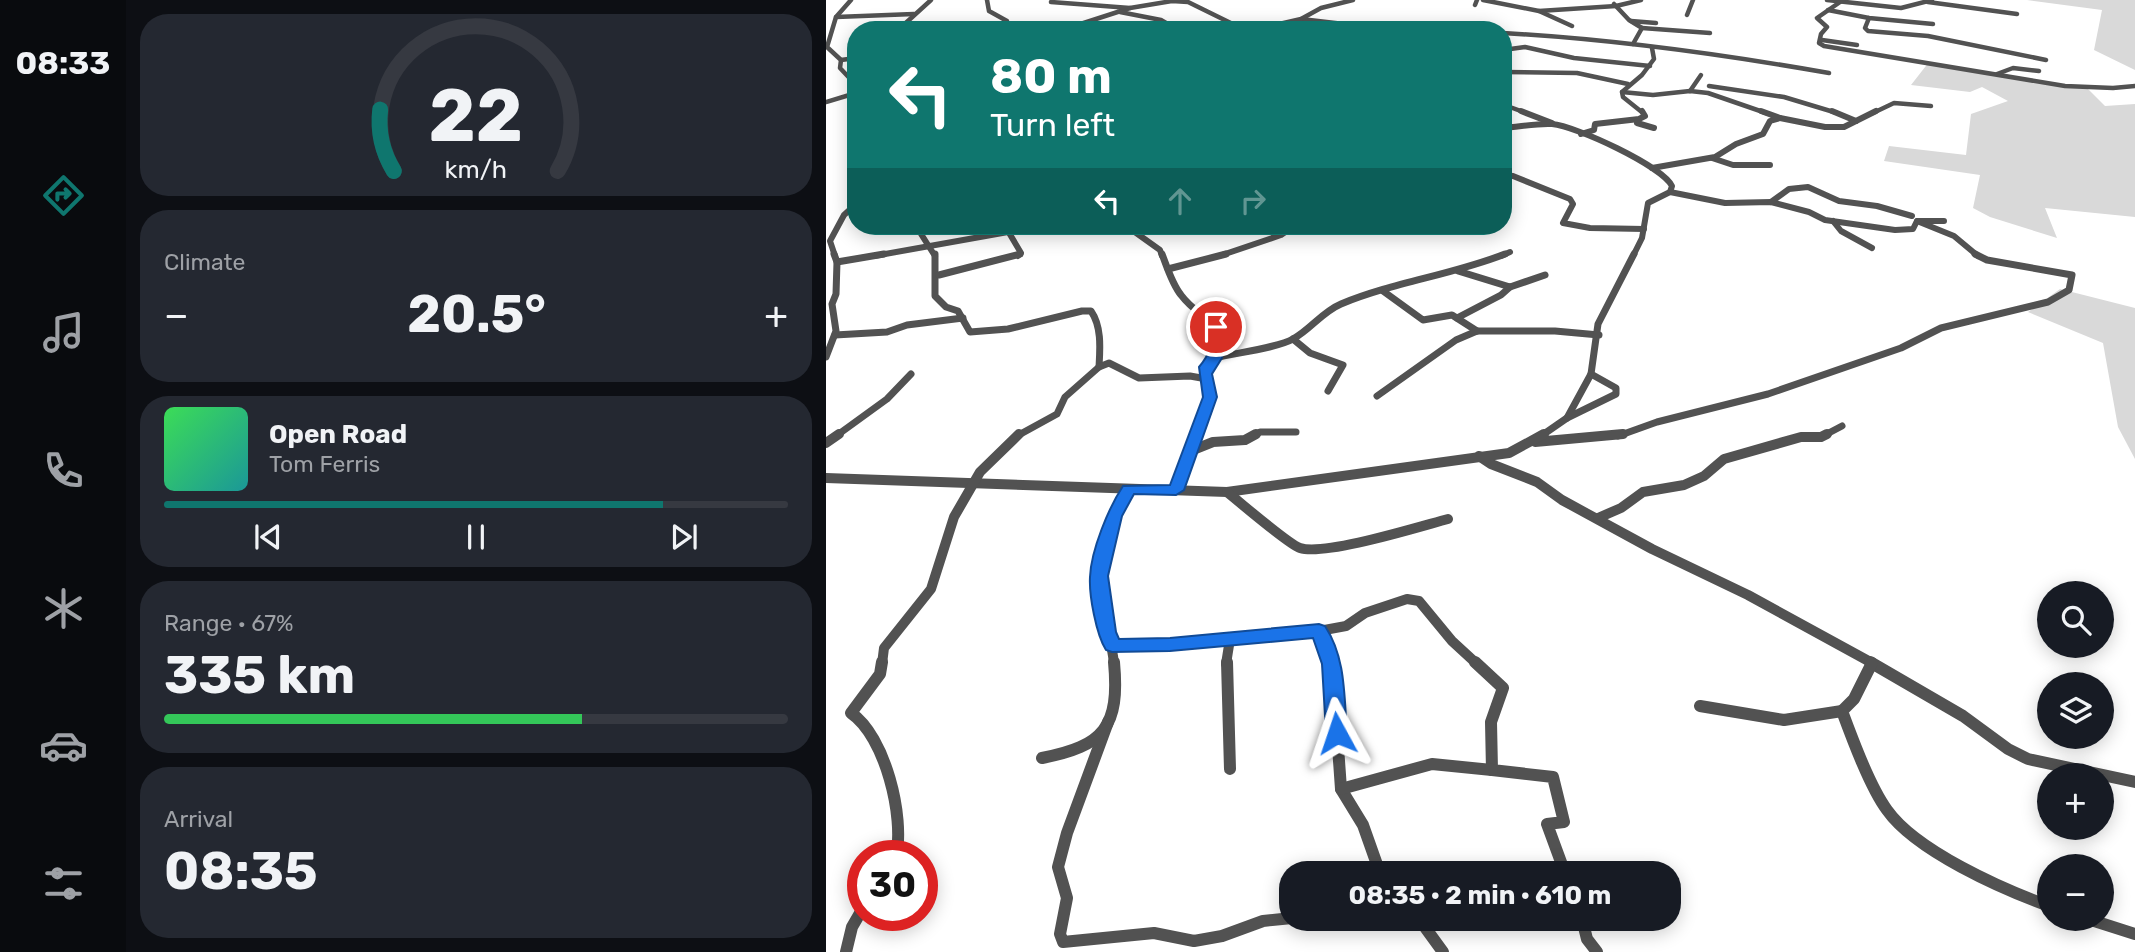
<!DOCTYPE html>
<html lang="en">
<head>
<meta charset="utf-8">
<style>
  :root { --surface:#171b24; --page:#242831; --text:#f1f3f6; --muted:#9ea1a6; --line:#363941; --accent:#0f766e }
  body { margin:0; font-family:Rubik,sans-serif; background:var(--page); color:var(--text); height:100vh; display:flex; flex-direction:column; font-size:26px; white-space:nowrap }
  * { box-sizing:border-box; margin:0 }
  p { font-size:23px; color:var(--muted) }
  .icon { flex:none; width:38px; height:38px; fill:none; stroke:currentColor; stroke-width:2; stroke-linecap:round; stroke-linejoin:round }
  .map { position:relative; flex:1; overflow:hidden }
  .sheet { display:flex; flex-direction:column; gap:14px; padding:14px; background:#0d0f14; width:700px }
  .sheet>* { flex:none }
  .top-card { position:absolute; left:21px; top:21px; width:665px; height:214px; border-radius:28px; box-shadow:0 4px 18px #0003; background:#0f766e; color:#fff; overflow:hidden }
  .fabs { position:absolute; left:1211px; top:581px; display:grid; gap:14px }
  .fabs a { display:grid; place-items:center; width:77px; height:77px; border-radius:50%; background:var(--surface); box-shadow:0 4px 18px #0003; font-size:35px }
  .speed { position:absolute; left:21px; top:840px; display:flex; gap:14px; font-size:35px; font-weight:700; text-align:center }
  .speed>* { display:grid; place-content:center; width:91px; height:91px; border-radius:50%; background:var(--surface); box-shadow:0 4px 18px #0003; line-height:1 }
  .speed .limit { border:10px solid #d22; background:#fff; color:#111 }
  .pin { position:absolute; display:grid; place-items:center; width:60px; height:60px; color:#fff; margin:-30px; border:4px solid #fff; border-radius:50%; box-shadow:0 2px 7px #0007 }
  .me { position:absolute; width:77px; margin:-38px; rotate:355deg; stroke-linejoin:round; filter:drop-shadow(0 0 5px #0008) }
  .turn { display:flex; align-items:center; gap:24px; height:147px; padding:0 28px; font-size:32px }
  .turn .icon { width:91px; height:91px; stroke-width:2.5 }
  .turn b { display:block; font-size:49px; line-height:60px }
  .lanes { display:flex; align-items:center; height:66px; padding:0 28px; background:#0003; justify-content:center; gap:35px; direction:ltr }
  .lanes .off { opacity:.35 }
  .big { font-size:52px; font-weight:700; line-height:1.1 }
  .sheet .card { flex:1; display:flex; flex-direction:column; justify-content:center; gap:10px; min-width:0; padding:0 24px; border-radius:28px; background:var(--page) }
  .sheet .dial { align-items:center; gap:0 }
  .dial svg { height:182px; overflow:visible; fill:none; stroke:var(--line); stroke-width:7; stroke-linecap:round; text-anchor:middle }
  .dial text { fill:var(--text); stroke:none }
  .song { display:flex; align-items:center; gap:21px }
  .cover { width:84px; height:84px; border-radius:10px; background:linear-gradient(135deg,hsl(130 70% 55%),hsl(180 70% 35%)) }
  .played { height:7px; border-radius:4px; background:linear-gradient(90deg,var(--accent) 80%,var(--line) 80%) }
  .keys { display:flex; justify-content:space-around; direction:ltr }
  .heat { display:flex; justify-content:space-between; align-items:center; font-size:38px; direction:ltr }
  .charge { height:10px; border-radius:5px; background:linear-gradient(90deg,#34c759 67%,var(--line) 0) }
  .trip { position:absolute; left:453px; top:861px; width:402px; height:70px; border-radius:28px; background:var(--surface); box-shadow:0 4px 18px #0003; font-weight:700; line-height:70px; text-align:center }
  main { display:flex; flex:1; min-height:0 }
  .dock { display:flex; flex-direction:column; width:126px; justify-content:space-around; align-items:center; background:#090b0e; color:var(--muted) }
  .dock .icon { width:49px; height:49px }
  .dock .on { color:var(--accent) }
  .dock b { font-size:32px; color:var(--text) }
  .map>svg:first-child { display:block }
</style>
</head>
<body>
<main>
<nav class="dock">
<b>08:33</b>
<svg class="icon on" aria-label="directions" viewBox="0 0 24 24"><path d="M12 3l9 9-9 9-9-9zM9 14v-3h6M13 9l2 2-2 2"/></svg>
<svg class="icon" aria-label="music" viewBox="0 0 24 24"><path d="M9 18V5l10-2v13"/><circle cx="6" cy="18" r="3"/><circle cx="16" cy="16" r="3"/></svg>
<svg class="icon" aria-label="phone" viewBox="0 0 24 24"><path d="M5 4h4l2 5-3 2q2 4 5 5l2-3 5 2v4C11 20 4 13 5 4z"/></svg>
<svg class="icon" aria-label="climate" viewBox="0 0 24 24"><path d="M12 3v18M4 7l16 10M4 17L20 7"/></svg>
<svg class="icon" aria-label="car" viewBox="0 0 24 24"><path d="M5 17H2v-5l4-1 3-4h7l3 4 3 1v5h-3M9 17h6M6 11h13"/><circle cx="7" cy="17" r="2"/><circle cx="17" cy="17" r="2"/></svg>
<svg class="icon" aria-label="filters" viewBox="0 0 24 24"><path d="M4 7h16M4 17h16"/><circle cx="9" cy="7" r="2"/><circle cx="15" cy="17" r="2"/></svg>
</nav>
<section class="sheet">
<div class="card dial"><svg viewBox="0 0 100 80">
<path d="M14 69A42 42 0 1 1 86 69"/>
<path d="M14 69A42 42 0 0 1 8 42" stroke="#0f766e"/>
<text x="50" y="56" font-size="32" font-weight="700">22</text>
<text x="50" y="72" font-size="11">km/h</text>
</svg></div>
<div class="card"><p>Climate</p>
<div class="heat"><a>−</a><b class="big">20.5°</b><a>+</a></div>
</div>
<div class="card">
<div class="song"><i class="cover"></i><div><b>Open Road</b><p>Tom Ferris</p></div></div>
<div class="played"></div>
<div class="keys"><svg class="icon" aria-label="previous" viewBox="0 0 24 24"><path d="M18 5L8 12l10 7zM5 5v14"/></svg><svg class="icon" aria-label="pause" viewBox="0 0 24 24"><path d="M8 5v14M16 5v14"/></svg><svg class="icon" aria-label="next" viewBox="0 0 24 24"><path d="M6 5l10 7-10 7zM19 5v14"/></svg></div>
</div>
<div class="card"><p>Range · 67%</p><b class="big">335 km</b><div class="charge"></div></div>
<div class="card"><p>Arrival</p><b class="big">08:35</b></div>
</section>
<div class="map">
<svg width="1309" height="952" viewBox="0 0 1309 952">
  <rect width="100%" height="100%" fill="#fff"/>
  <!-- green -->
  <g fill="#d9d9d9">
    <polygon points="1201,0 1309,0 1309,70 1268,50 1276,10"/>
    <polygon points="1103,62 1261,88 1279,106 1309,104 1309,217 1219,208 1231,238 1164,217 1147,208 1154,175 1058,161 1063,146 1140,155 1145,114 1182,101 1156,87 1144,92 1085,85"/>
    <polygon points="1234,289 1309,308 1309,459 1292,427 1277,343 1202,312"/>
  </g>
  <g fill="none" stroke-linecap="round" stroke-linejoin="round">
    <!-- minor-far4 -->
    <g stroke="#525252" stroke-width="4.5">
      <polyline points="25,0 10,17 1,47 15,60 14,68 30,85"/>
      <polyline points="161,0 163,11 181,21 180,30"/>
      <polyline points="657,0 713,11 746,26"/>
      <polyline points="1001,0 1075,8 1106,0"/>
      <polyline points="1017,0 991,18 1001,27 995,34 993,43 998,46 1239,86 1287,88 1309,86"/>
      <polyline points="225,2 304,8 236,30"/>
      <polyline points="1102,2 1191,14"/>
      <polyline points="788,4 803,20 816,28 807,44"/>
      <polyline points="649,5 651,0"/>
      <polyline points="304,8 346,1 362,2 419,30"/>
      <polyline points="1002,10 1043,18 1107,24"/>
      <polyline points="713,11 790,6 815,0"/>
      <polyline points="294,12 335,20 352,30"/>
      <polyline points="861,15 867,0"/>
      <polyline points="10,17 88,14"/>
      <polyline points="1043,18 1039,28 1042,31 1102,36 1220,60"/>
      <polyline points="475,19 569,30"/>
      <polyline points="805,21 830,23"/>
      <polyline points="816,28 884,33"/>
      <polyline points="72,30 105,0"/>
      <polyline points="427,30 475,19 495,8 527,0"/>
      <polyline points="569,30 614,24 650,30"/>
      <path d="M677,33C787,39 895,54 1003,73"/>
      <polyline points="996,40 1031,45"/>
      <polyline points="677,50 699,47 748,58 824,66"/>
      <polyline points="15,60 30,58"/>
      <polyline points="677,72 751,73 802,84"/>
      <polyline points="1171,74 1187,68 1213,71"/>
      <polyline points="883,86 958,97 1011,113"/>
      <polyline points="864,91 875,75"/>
      <polyline points="796,92 827,95 864,91 882,93 940,113"/>
      <polyline points="0,102 30,93"/>
      <polyline points="681,106 700,113"/>
      <polyline points="817,113 797,97 796,92 816,75 828,59 826,48"/>
      <polyline points="1047,113 1068,103 1105,106"/>
    </g>
    <!-- minor-far3 -->
    <g stroke="#525252" stroke-width="6">
      <polyline points="695,111 726,123"/>
      <polyline points="1006,111 1030,121"/>
      <polyline points="954,118 999,127 1018,127 1050,111"/>
      <polyline points="812,120 811,123 828,128"/>
      <path d="M677,128C693,127 711,123 726,124C750,126 836,166 846,186L844,192L822,203L816,238L807,256"/>
      <polyline points="755,134 768,130 769,124 813,119 819,116 816,111"/>
      <polyline points="886,158 907,165 944,165"/>
      <polyline points="826,168 889,157 910,144 937,134 944,121 954,118 935,111"/>
      <polyline points="677,175 687,176 744,199 747,204 737,223 764,228 818,229"/>
      <polyline points="844,192 899,203 945,202 983,212 999,220 1069,230 1087,229 1091,221 1118,221"/>
      <polyline points="945,202 963,189 982,187 1013,201 1051,206 1086,216"/>
      <polyline points="1007,221 1015,231 1046,248"/>
      <polyline points="1091,221 1128,236 1152,256"/>
      <polyline points="90,226 109,256"/>
      <polyline points="179,226 195,253 192,256"/>
      <polyline points="308,226 306,230 334,250 336,256"/>
      <polyline points="9,256 4,241 18,215 30,204"/>
      <polyline points="48,256 182,232"/>
      <polyline points="393,256 455,235 468,226"/>
      <polyline points="675,256 684,252"/>
    </g>
    <!-- minor-far2 -->
    <g stroke="#525252" stroke-width="7">
      <path d="M109,254V296L120,307L132,311L144,332L182,329L256,311H265C276,327 274,349 273,367L239,397L231,414L191,436"/>
      <path d="M336,254C341,267 346,284 355,295C376,323 398,315 389,358"/>
      <polyline points="11,262 58,254"/>
      <polyline points="342,269 400,254"/>
      <polyline points="632,271 684,287 719,275"/>
      <polyline points="113,275 194,254"/>
      <polyline points="557,291 597,320 626,315 651,331"/>
      <polyline points="631,318 675,295 684,287"/>
      <polyline points="9,335 61,332 81,325 137,318"/>
      <polyline points="467,339 484,353 517,365 502,391"/>
      <polyline points="0,357 10,331 6,304 10,294 11,262 8,254"/>
      <polyline points="273,367 283,363 313,378 364,376 381,379"/>
      <polyline points="551,396 630,340 651,331 729,331 773,335"/>
      <polyline points="741,418 765,374"/>
      <polyline points="10,436 61,399 85,374"/>
      <path d="M372,436L384,397L382,369L389,358C409,353 451,348 467,339C485,329 496,312 515,304C568,282 626,275 679,254"/>
      <polyline points="427,436 434,432 470,432"/>
      <polyline points="715,436 741,418 790,394 790,388 765,374 772,324 808,254"/>
      <polyline points="792,436 831,422 942,394 1075,348 1115,328 1222,302 1243,290 1246,275 1161,260 1149,254"/>
      <polyline points="997,436 1016,426"/>
    </g>
    <!-- minor-far1 -->
    <g stroke="#525252" stroke-width="10">
      <polyline points="709,442 797,434"/>
      <polyline points="0,443 13,434"/>
      <polyline points="367,450 387,442 419,440 430,434"/>
      <polyline points="653,456 665,464 711,482 736,500 826,549 922,595 1048,664"/>
      <polyline points="0,478 401,492 683,453 718,434"/>
      <polyline points="350,490 373,434"/>
      <path d="M401,492C415,503 462,544 474,548C499,556 592,527 622,519"/>
      <polyline points="772,518 795,508 817,492 858,485 878,476 898,459 975,437 995,437 1001,434"/>
      <polyline points="493,631 501,644 506,664"/>
      <polyline points="286,646 344,644 493,631 520,626 539,613 581,599 593,601 626,641 651,664"/>
      <polyline points="56,664 58,648 105,589 128,517 154,472 193,434"/>
      <path d="M288,664C286,640 277,617 274,594C269,557 286,521 303,489"/>
      <polyline points="400,664 404,639"/>
    </g>
    <!-- minor -->
    <g stroke="#525252" stroke-width="12">
      <path d="M56,662L54,674L25,713C59,736 79,817 70,856"/>
      <polyline points="401,662 404,769"/>
      <polyline points="506,662 515,789 537,825 554,873"/>
      <polyline points="649,662 677,688 665,722 666,770 727,777 738,822 721,824 739,873"/>
      <polyline points="1044,662 1137,716 1182,749 1202,759 1309,782"/>
      <path d="M1046,663L1028,699L1016,711C1026,738 1044,787 1061,810C1090,851 1176,889 1223,906"/>
      <polyline points="874,706 958,720 1016,711"/>
      <polyline points="282,722 241,833 232,867 241,898 234,934 237,942 328,933 368,941 396,936 437,921 466,918"/>
      <path d="M216,758C278,746 294,727 288,662"/>
      <polyline points="515,789 606,764 666,770"/>
      <polyline points="593,919 617,952"/>
      <polyline points="756,919 761,939 771,952"/>
      <polyline points="1262,919 1309,934"/>
      <polyline points="20,952 26,927 37,908"/>
    </g>
  </g>
  <!-- route -->
  <path fill="#1a73e8" stroke="#114b97" stroke-width="2" d="M390,323L397,327L399,339L396,358L386,374L391,397L358,490L350,495L308,494L296,516L282,576L290,632L293,639L344,638L493,624L499,626C520,658 518,696 521,733L518,739L511,741L503,739L500,733L496,664L487,638L344,651L286,652L280,650C270,634 263,595 264,577C265,550 283,507 297,486L344,485L377,397L373,367C384,354 387,344 383,327Z"/>
</svg>
<div class="fabs">
<a><svg class="icon" aria-label="search" viewBox="0 0 24 24"><circle cx="10" cy="10" r="6"/><path d="M15 15l6 6"/></svg></a>
<a><svg class="icon" aria-label="layers" viewBox="0 0 24 24"><path d="M12 4l9 5-9 5-9-5zM3 14l9 5 9-5"/></svg></a>
<a>+</a>
<a>−</a>
</div>
<div class="speed"><div class="limit">30</div></div>
<div class="pin" style="left:390px;top:327px;background:#d93025"><svg class="icon" aria-label="arrive" viewBox="0 0 24 24"><path d="M6 21V4h12l-3 4 3 4H6"/></svg></div>
<svg class="me" style="left:511px;top:733px" viewBox="-20 -20 40 40"><path d="M0-17L14 15 0 8-14 15z" fill="#1a73e8" stroke="#fff" stroke-width="4"/></svg>
<div class="trip">08:35 · 2 min · 610 m</div>
<div class="top-card">
<div class="turn"><svg class="icon" aria-label="left" viewBox="0 0 24 24"><path d="M17 20v-9H6M10 6l-5 5 5 5"/></svg><div><b>80 m</b>Turn left</div></div>
<div class="lanes"><svg class="icon" aria-label="left" viewBox="0 0 24 24"><path d="M17 20v-9H6M10 6l-5 5 5 5"/></svg><svg class="icon off" aria-label="ahead" viewBox="0 0 24 24"><path d="M12 20V5M6 11l6-6 6 6"/></svg><svg class="icon off" aria-label="right" viewBox="0 0 24 24"><path d="M7 20v-9h11M14 6l5 5-5 5"/></svg></div>
</div>
</div>
</main>
</body>
</html>
